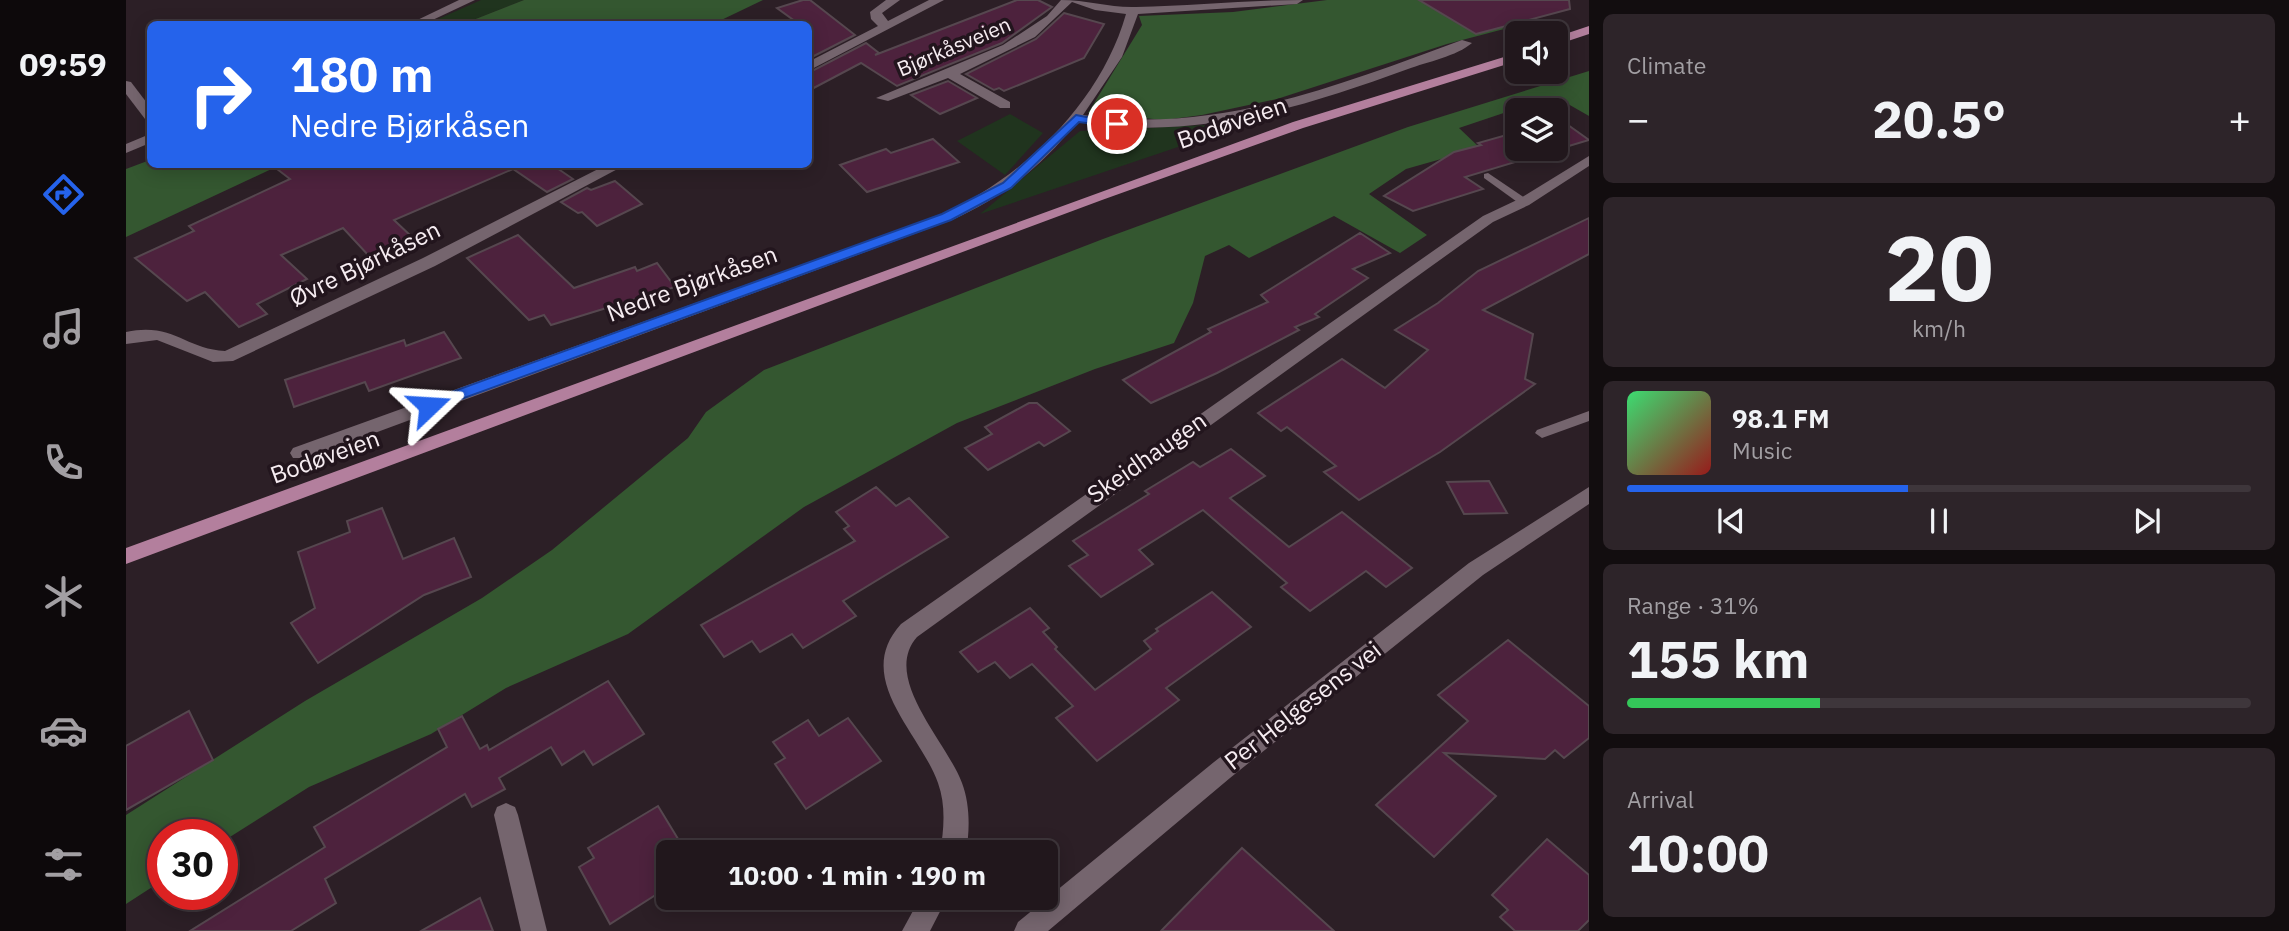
<!DOCTYPE html>
<html lang="en">
<head>
<meta charset="utf-8">
<style>
  :root { --surface:#21171c; --page:#2d2429; --text:#f1f3f6; --muted:#a29fa3; --line:#3e363b; --accent:#2563eb }
  body { margin:0; font-family:"IBM Plex Sans",sans-serif; background:var(--page); color:var(--text); height:100vh; display:flex; flex-direction:column; font-size:26px; white-space:nowrap }
  * { box-sizing:border-box; margin:0 }
  p { font-size:23px; color:var(--muted) }
  .icon { flex:none; width:38px; height:38px; fill:none; stroke:currentColor; stroke-width:2; stroke-linecap:round; stroke-linejoin:round }
  .map { position:relative; flex:1; overflow:hidden }
  .drawer { display:flex; flex-direction:column; gap:14px; padding:14px; background:#120d0f; width:700px }
  .drawer>* { flex:none }
  .banner { position:absolute; left:21px; top:21px; width:665px; height:147px; border-radius:10px; box-shadow:0 4px 18px #0003,0 0 0 2px var(--line); background:#2563eb; color:#fff; overflow:hidden }
  .fabs { position:absolute; left:1379px; top:21px; display:grid; gap:14px }
  .fabs a { display:grid; place-items:center; width:63px; height:63px; border-radius:10px; background:var(--surface); box-shadow:0 4px 18px #0003,0 0 0 2px var(--line); font-size:35px }
  .speed { position:absolute; left:21px; top:819px; display:flex; gap:14px; font-size:35px; font-weight:700; text-align:center }
  .speed>* { display:grid; place-content:center; width:91px; height:91px; border-radius:50%; background:var(--surface); box-shadow:0 4px 18px #0003,0 0 0 2px var(--line); line-height:1 }
  .speed .limit { border:10px solid #d22; background:#fff; color:#111 }
  .pin { position:absolute; display:grid; place-items:center; width:60px; height:60px; color:#fff; margin:-30px; border:4px solid #fff; border-radius:50%; box-shadow:0 2px 7px #0007 }
  .me { position:absolute; width:77px; margin:-38px; rotate:70deg; stroke-linejoin:round; filter:drop-shadow(0 0 5px #0008) }
  .turn { display:flex; align-items:center; gap:24px; height:147px; padding:0 28px; font-size:32px }
  .turn .icon { width:91px; height:91px; stroke-width:2.5 }
  .turn b { display:block; font-size:49px; line-height:60px }
  .big { font-size:52px; font-weight:700; line-height:1.1 }
  .drawer .card { flex:1; display:flex; flex-direction:column; justify-content:center; gap:10px; min-width:0; padding:0 24px; border-radius:10px; background:var(--page) }
  .drawer .dial { align-items:center; gap:0 }
  .dial b { font-size:91px; line-height:1 }
  .song { display:flex; align-items:center; gap:21px }
  .cover { width:84px; height:84px; border-radius:10px; background:linear-gradient(135deg,hsl(140 70% 55%),hsl(0 70% 35%)) }
  .played { height:7px; border-radius:4px; background:linear-gradient(90deg,var(--accent) 45%,var(--line) 45%) }
  .keys { display:flex; justify-content:space-around; direction:ltr }
  .heat { display:flex; justify-content:space-between; align-items:center; font-size:38px; direction:ltr }
  .charge { height:10px; border-radius:5px; background:linear-gradient(90deg,#34c759 31%,var(--line) 0) }
  .trip { position:absolute; left:530px; top:840px; width:402px; height:70px; border-radius:10px; background:var(--surface); box-shadow:0 4px 18px #0003,0 0 0 2px var(--line); font-weight:700; line-height:70px; text-align:center }
  main { display:flex; flex:1; min-height:0 }
  .dock { display:flex; flex-direction:column; width:126px; justify-content:space-around; align-items:center; background:#0d090b; color:var(--muted) }
  .dock .icon { width:49px; height:49px }
  .dock .active { color:var(--accent) }
  .dock b { font-size:32px; color:var(--text) }
  .map>svg:first-child { display:block }
</style>
</head>
<body>
<main>
<nav class="dock">
<b>09:59</b>
<svg class="icon active" aria-label="directions" viewBox="0 0 24 24"><path d="M12 3l9 9-9 9-9-9zM9 14v-3h6M13 9l2 2-2 2"/></svg>
<svg class="icon" aria-label="music" viewBox="0 0 24 24"><path d="M9 18V5l10-2v13"/><circle cx="6" cy="18" r="3"/><circle cx="16" cy="16" r="3"/></svg>
<svg class="icon" aria-label="phone" viewBox="0 0 24 24"><path d="M5 4h4l2 5-3 2q2 4 5 5l2-3 5 2v4C11 20 4 13 5 4z"/></svg>
<svg class="icon" aria-label="climate" viewBox="0 0 24 24"><path d="M12 3v18M4 7l16 10M4 17L20 7"/></svg>
<svg class="icon" aria-label="car" viewBox="0 0 24 24"><path d="M5 17H2v-5l4-1 3-4h7l3 4 3 1v5h-3M9 17h6M6 11h13"/><circle cx="7" cy="17" r="2"/><circle cx="17" cy="17" r="2"/></svg>
<svg class="icon" aria-label="filters" viewBox="0 0 24 24"><path d="M4 7h16M4 17h16"/><circle cx="9" cy="7" r="2"/><circle cx="15" cy="17" r="2"/></svg>
</nav>
<div class="map">
<svg width="1463" height="931" viewBox="0 0 1463 931">
  <rect width="100%" height="100%" fill="#2c1f26"/>
  <!-- green -->
  <g fill="#20341e">
    <polygon points="355,0 398,0 337,24 301,24"/>
    <polygon points="884,114 917,133 879,175 831,141"/>
    <polygon points="1123,123 854,214 954,131"/>
  </g>
  <!-- forest -->
  <g fill="#345730">
    <polygon points="398,0 637,0 587,24 337,24"/>
    <polygon points="1201,0 1325,0 1378,29 1321,44 1151,99 1076,115 1038,120 962,113 1016,25 1013,16 1107,12"/>
    <polygon points="1463,71 1463,116 1428,96 1333,128 1354,148 1280,169 1243,194 1301,235 1274,253 1208,216 1123,258 1103,245 1079,256 1067,303 1048,343 969,369 831,423 678,507 502,634 380,688 305,734 183,787 96,842 96,835 37,835 37,880 0,904 0,815 179,701 356,598 426,550 562,438 580,412 638,370 977,239 1282,127"/>
    <polygon points="24,160 24,164 154,165 0,237 0,169"/>
  </g>
  <!-- building -->
  <g fill="#4d223d" stroke="#56474f" stroke-width="2">
    <polygon points="677,0 684,0 729,35 682,59 682,24 673,24 651,8"/>
    <polygon points="891,0 912,0 926,7 876,43 771,86 735,63 682,91 682,73 740,43 753,53 749,55"/>
    <polygon points="1293,0 1443,0 1444,9 1350,34"/>
    <polygon points="938,13 978,24 958,58 878,91 873,88 868,90 840,74 910,39"/>
    <polygon points="822,81 851,98 814,114 785,95"/>
    <polygon points="1435,120 1463,140 1339,177 1357,189 1287,211 1258,196 1328,152 1355,145 1352,143 1391,132 1391,149 1430,149 1430,122"/>
    <polygon points="807,139 833,162 741,192 714,165 760,149 765,153"/>
    <polygon points="241,164 425,164 447,179 421,192 387,169 268,220 286,237 243,256 217,228 155,255 181,279 131,304 141,314 113,327 79,292 61,301 9,258 68,231 63,226 164,179 151,169 244,167"/>
    <polygon points="489,181 516,204 471,226 456,212 452,213 435,202 461,188 465,190"/>
    <polygon points="1463,218 1463,254 1357,310 1407,334 1399,379 1409,384 1314,452 1233,500 1198,472 1210,466 1161,427 1155,431 1132,413 1216,359 1259,388 1302,350 1269,330 1312,303 1352,271"/>
    <polygon points="1234,233 1264,253 1227,269 1242,278 1189,314 1193,317 1169,327 1173,330 1091,373 1025,403 997,380 1085,332 1082,329 1142,302 1135,295"/>
    <polygon points="392,235 448,288 509,267 511,271 531,263 549,287 425,325 418,315 403,320 341,258"/>
    <polygon points="318,332 335,358 243,391 239,382 168,407 159,380 278,340 280,346"/>
    <polygon points="903,403 911,403 944,431 918,446 913,442 862,470 839,448 866,434 859,427"/>
    <polygon points="1105,449 1139,476 1104,498 1163,547 1216,512 1286,568 1260,587 1240,571 1184,611 1155,587 1161,583 1077,510 1013,550 1027,564 975,597 943,566 962,555 947,541 1023,494 1019,491 1067,462 1074,467"/>
    <polygon points="1363,481 1381,513 1338,514 1321,482"/>
    <polygon points="750,487 770,506 783,498 822,537 717,601 730,616 677,648 666,634 634,652 626,641 598,657 575,625 729,541 718,529 723,526 710,512"/>
    <polygon points="256,508 277,559 328,538 345,577 298,595 192,663 165,623 189,608 172,552 224,532 221,521"/>
    <polygon points="1086,592 1125,627 1040,688 1053,700 971,761 930,718 947,706 906,664 884,678 869,662 852,672 834,652 904,608 923,628 917,632 931,647 929,649 969,690 1025,649 1018,641 1032,631 1030,629"/>
    <polygon points="1382,640 1463,706 1463,738 1438,758 1429,750 1419,759 1318,753 1370,796 1308,857 1250,805 1342,721 1312,695"/>
    <polygon points="482,681 518,734 467,765 458,751 436,765 425,747 373,778 379,789 346,807 339,794 199,879 210,903 165,931 64,931 199,847 188,827 321,747 312,729 336,716 354,749 361,745 363,750"/>
    <polygon points="63,711 87,760 0,810 0,746"/>
    <polygon points="722,718 755,761 680,809 649,764 659,758 647,742 682,720 693,736"/>
    <polygon points="532,806 560,852 542,852 542,887 484,924 453,867 468,858 462,848"/>
    <polygon points="1421,839 1463,875 1463,920 1452,931 1389,931 1374,917 1382,910 1366,895"/>
    <polygon points="1116,848 1208,931 1035,931"/>
    <polygon points="354,898 367,931 295,931"/>
  </g>
  <g fill="none" stroke-linecap="round" stroke-linejoin="round">
    <!-- service -->
    <g fill="#75656e" fill-rule="evenodd">
      <polygon points="1362,173 1402,200 1402,204 1394,204 1358,178 1358,174"/>
      <polygon points="1463,411 1463,421 1416,438 1409,433 1411,430"/>
    </g>
    <!-- minor -->
    <g fill="#75656e" fill-rule="evenodd">
      <polygon points="333,0 349,0 298,24 283,24"/>
      <polygon points="760,0 774,0 756,13 762,21 803,0 818,0 682,71 682,62 752,26 745,19 744,12"/>
      <path d="M935,0C961,0 985,8 1010,7C1066,6 1121,0 1177,0L1171,4L1012,14L996,57L957,115C1089,135 1214,85 1336,40L1346,43C1331,56 1301,62 1282,69C1172,109 1069,141 951,122C916,166 878,197 826,220L181,458H167L164,453L167,448L816,214C898,177 975,102 1000,14L969,10L946,2L909,37L834,74L884,102V108H874L822,78L762,101L750,98L877,45L921,16Z"/>
      <polygon points="0,81 5,82 24,107 24,120 19,119 0,94"/>
      <polygon points="24,134 24,143 0,153 0,144"/>
      <path d="M1463,156V166L1403,205L1367,222L1300,270L791,637C755,678 821,742 836,783C844,804 844,830 840,852H814C818,830 820,805 812,783C794,732 726,678 775,624L1357,216L1393,199Z"/>
      <path d="M482,164H501L309,266L107,361L87,362L31,340L0,344V332C47,322 59,349 99,351L297,258Z"/>
      <polygon points="1463,487 1463,504 1357,575 1104,778 922,931 888,931 892,922 1088,762 1343,563"/>
      <polygon points="380,803 389,807 392,815 421,931 395,931 368,815 371,807"/>
      <polygon points="794,898 821,898 804,931 776,931"/>
    </g>
    <!-- primary -->
    <g fill="#b37f9d" fill-rule="evenodd">
      <polygon points="1463,26 1463,34 1430,45 1430,37"/>
      <polygon points="1391,53 1391,61 1177,128 976,200 0,564 0,548 1167,122"/>
    </g>
  </g>
  <!-- route -->
  <polygon fill="#2563eb" stroke="#184099" stroke-width="2" points="950,115 996,124 991,127 953,122 885,188 825,220 308,409 298,409 296,406 298,402 816,214 877,183"/>
  <g text-anchor="middle" stroke-width="7" stroke-linejoin="round" paint-order="stroke">
    <!-- far-street labels -->
    <g font-size="21" fill="#f6ecf1" stroke="#22151d">
      <text transform="translate(828 47) rotate(-23)" y="7">Bjørkåsveien</text>
    </g>
    <!-- street labels -->
    <g font-size="24" fill="#f6ecf1" stroke="#22151d">
      <text transform="translate(1106 123) rotate(-19)" y="8">Bodøveien</text>
      <text transform="translate(239 264) rotate(-26)" y="8">Øvre Bjørkåsen</text>
      <text transform="translate(566 284) rotate(-20)" y="8">Nedre Bjørkåsen</text>
      <text transform="translate(199 457) rotate(-20)" y="8">Bodøveien</text>
      <text transform="translate(1021 458) rotate(-35)" y="8">Skeidhaugen</text>
      <text transform="translate(1177 706) rotate(-38)" y="8">Per Helgesens vei</text>
    </g>
  </g>
</svg>
<div class="fabs">
<a><svg class="icon" aria-label="sound" viewBox="0 0 24 24"><path d="M4 9h4l5-4v14l-5-4H4zM17 9q2 3 0 6"/></svg></a>
<a><svg class="icon" aria-label="layers" viewBox="0 0 24 24"><path d="M12 4l9 5-9 5-9-5zM3 14l9 5 9-5"/></svg></a>
</div>
<div class="speed"><div class="limit">30</div></div>
<div class="pin" style="left:991px;top:124px;background:#d93025"><svg class="icon" aria-label="arrive" viewBox="0 0 24 24"><path d="M6 21V4h12l-3 4 3 4H6"/></svg></div>
<svg class="me" style="left:303px;top:406px" viewBox="-20 -20 40 40"><path d="M0-17L14 15 0 8-14 15z" fill="#2563eb" stroke="#fff" stroke-width="4"/></svg>
<div class="trip">10:00 · 1 min · 190 m</div>
<div class="banner">
<div class="turn"><svg class="icon" aria-label="right" viewBox="0 0 24 24"><path d="M7 20v-9h11M14 6l5 5-5 5"/></svg><div><b>180 m</b>Nedre Bjørkåsen</div></div>
</div>
</div>
<section class="drawer">
<div class="card"><p>Climate</p>
<div class="heat"><a>−</a><b class="big">20.5°</b><a>+</a></div>
</div>
<div class="card dial"><b>20</b><p>km/h</p></div>
<div class="card">
<div class="song"><i class="cover"></i><div><b>98.1 FM</b><p>Music</p></div></div>
<div class="played"></div>
<div class="keys"><svg class="icon" aria-label="previous" viewBox="0 0 24 24"><path d="M18 5L8 12l10 7zM5 5v14"/></svg><svg class="icon" aria-label="pause" viewBox="0 0 24 24"><path d="M8 5v14M16 5v14"/></svg><svg class="icon" aria-label="next" viewBox="0 0 24 24"><path d="M6 5l10 7-10 7zM19 5v14"/></svg></div>
</div>
<div class="card"><p>Range · 31%</p><b class="big">155 km</b><div class="charge"></div></div>
<div class="card"><p>Arrival</p><b class="big">10:00</b></div>
</section>
</main>
</body>
</html>
